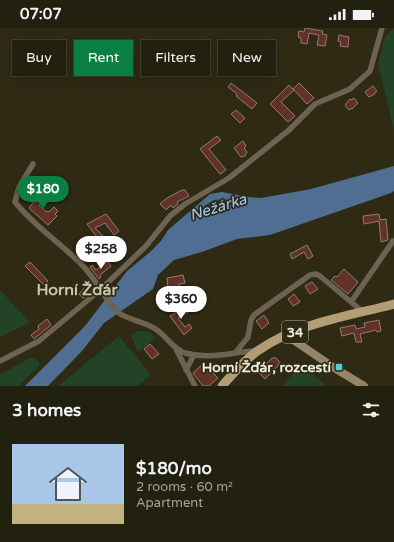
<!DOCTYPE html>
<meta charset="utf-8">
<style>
body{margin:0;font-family:"Varela Round",sans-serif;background:#2e2d1d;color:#f1f3f6;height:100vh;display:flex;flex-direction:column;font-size:15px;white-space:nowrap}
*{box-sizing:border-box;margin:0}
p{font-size:13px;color:#a2a39e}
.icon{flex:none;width:22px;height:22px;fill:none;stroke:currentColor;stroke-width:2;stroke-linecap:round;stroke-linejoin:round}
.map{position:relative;height:358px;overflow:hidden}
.drawer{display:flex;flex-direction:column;background:#22200f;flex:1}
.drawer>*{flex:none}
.guide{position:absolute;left:12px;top:12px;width:370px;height:36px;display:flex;gap:8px}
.price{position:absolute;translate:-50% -34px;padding:0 9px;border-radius:14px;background:#fff;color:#222;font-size:13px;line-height:26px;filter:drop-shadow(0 1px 2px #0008)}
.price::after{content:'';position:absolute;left:50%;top:24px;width:12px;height:9px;margin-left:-6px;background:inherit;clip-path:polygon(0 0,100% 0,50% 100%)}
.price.on{background:#0b8043;color:#fff}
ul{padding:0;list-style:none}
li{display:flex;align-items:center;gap:12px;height:100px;padding:0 12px}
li+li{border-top:1px solid #3f3e2f}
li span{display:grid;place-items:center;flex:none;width:112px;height:80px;border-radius:0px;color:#555}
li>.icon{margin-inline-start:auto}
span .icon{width:48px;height:48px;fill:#fffc;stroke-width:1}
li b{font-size:17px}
h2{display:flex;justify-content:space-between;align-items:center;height:48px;padding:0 12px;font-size:17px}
.chip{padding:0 14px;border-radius:0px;background:#22200f;box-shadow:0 4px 16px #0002,0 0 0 1px #3f3e2f;font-size:14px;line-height:36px}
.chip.on{background:#0b8043;color:#fff}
.status{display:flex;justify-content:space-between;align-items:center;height:28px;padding:0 20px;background:#22200f;direction:ltr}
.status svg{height:11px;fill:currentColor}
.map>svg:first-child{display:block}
.green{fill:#234327}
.water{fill:#506d92;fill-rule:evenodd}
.building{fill:#603228;stroke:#967a73}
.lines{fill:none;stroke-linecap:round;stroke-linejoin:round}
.street{stroke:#6e6351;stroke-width:5.5}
.secondary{stroke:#958466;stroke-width:8}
.primary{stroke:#b29d77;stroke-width:9}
.poi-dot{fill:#51ccd3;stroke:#2e2a14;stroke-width:1.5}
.labels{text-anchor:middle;stroke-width:3.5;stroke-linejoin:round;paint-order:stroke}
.shield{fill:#2e2a14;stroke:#b5b2a2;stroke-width:1}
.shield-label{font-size:13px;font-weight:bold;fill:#efeddf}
.poi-label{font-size:14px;font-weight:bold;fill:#efeddf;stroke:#2e2a14;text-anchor:end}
.water-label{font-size:15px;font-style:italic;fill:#a1c7f7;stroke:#2e2a14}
.quarter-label{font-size:16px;font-weight:bold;fill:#c9c4a9;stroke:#2e2a14}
</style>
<div class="status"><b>07:07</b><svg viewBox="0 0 49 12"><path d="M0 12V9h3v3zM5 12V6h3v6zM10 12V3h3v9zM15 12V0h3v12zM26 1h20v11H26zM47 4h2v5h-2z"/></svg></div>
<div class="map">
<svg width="394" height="358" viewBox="0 0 394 358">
<rect width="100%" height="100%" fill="#2e2a14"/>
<!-- green -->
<path class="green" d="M394,0V102L378,36L385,9Z
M225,171L231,176L228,183L206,188L203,184L204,178L214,172Z
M0,262L29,293L27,296L0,309Z
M138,303H148L156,310L138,324L131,307Z
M119,308L151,347L137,358H58Z
M29,330H33L39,334V338L18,358H0V347Z
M302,336L326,358H281Z"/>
<!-- water -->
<path class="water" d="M394,138V163L391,165L270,207L237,211L202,224L174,232L158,247L153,261L104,295L82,323L48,358H25L85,298L127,243L150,224L161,213L168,202L210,166L222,164L248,169L261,170L311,161ZM225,171L231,176L228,183L206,188L203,184L204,178L214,172Z
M54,158L66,163L61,172H57L51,162Z"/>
<!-- building -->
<path class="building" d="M305,0L323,3L322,6L327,7L325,18L317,17L319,7L309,5L307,16L301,15V10L298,9L299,3L304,4Z
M339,7L349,9L348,19L340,18L341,14L338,13Z
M231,55L257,75L252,81L236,68L237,66L228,59Z
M299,55L314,70L307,76L293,61Z
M289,57L294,62L281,74L295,88L288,94L270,76Z
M373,58L377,63L374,65L375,66L369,69L365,64Z
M354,70L358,75L352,81V80L349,82L345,77L350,71L351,72Z
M236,82L245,90L240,95L231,86Z
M217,108L221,112L209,121L226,142L220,146L200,121Z
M243,113L246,118L244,120L247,124L245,128L241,129L234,120Z
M182,162H185L189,168L177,174L178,176L173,180L171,177L166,182L160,176L167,170Z
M41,164L46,168L39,178L47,184L48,183L49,184L54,179L58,183L55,186L57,188L48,197L29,180Z
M106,186L119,203L114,207L105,195L95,200L114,219L113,220L116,223L109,229L98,216L100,213L87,196Z
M379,186L380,192L386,191L388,212L381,214L379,193L364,196L363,188Z
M307,217L313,228L308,231L304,224L292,231L290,226Z
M30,234L48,253L44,257L25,238Z
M108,234L111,238L100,247L101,249L99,251L90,239L92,237L96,242Z
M344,241L358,254L348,266L331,252L335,248L337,249Z
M183,247L185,255L179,256V259H168L167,250Z
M312,254L318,261L310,266L305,258Z
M88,256L94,262L83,270L79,266Z
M294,266L300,274L293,278L288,271Z
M187,278L190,283L178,290L185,299L189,296L192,300L184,307L170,288Z
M264,287L269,295L262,301L256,293Z
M47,291L51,297L34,311L31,307L39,301L38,298Z
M379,292L381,303L377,304L376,302L360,306L362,314H356L354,305L342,308L340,300L355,297L356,301L365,299L364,295Z
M150,316L159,326L152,331L144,321Z
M272,330H276L279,333V337L265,351L258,344Z
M204,335L208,339L212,335L217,339L212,344L218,350L209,358H203L193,345Z"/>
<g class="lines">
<!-- street -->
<path class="street" d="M33,136L19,159L15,174C35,199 62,216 84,239C97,253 105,272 119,285C126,291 147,294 157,302C167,309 173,321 185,325C212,332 230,324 256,323
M351,274L393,213
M176,321L195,358
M236,324L248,309L251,292L254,287L310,247L316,246L320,248L363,284
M0,333L39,313L100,262L146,218L170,188L185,176L229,150L289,102L315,76L350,61L370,43L382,0
M186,342L194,327"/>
<!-- secondary -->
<path class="secondary" d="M286,307L336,341L364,358"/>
<!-- primary -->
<path class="primary" d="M222,358C233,346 245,331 259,322C298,295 349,288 394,276"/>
</g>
<!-- markers -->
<rect class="poi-dot" x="335" y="335" width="8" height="8" rx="2"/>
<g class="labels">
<!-- shield labels -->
<rect class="shield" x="282" y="293" width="26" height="22" rx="3"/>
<g class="shield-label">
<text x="295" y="309">34</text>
</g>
<!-- poi labels -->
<g class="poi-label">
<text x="331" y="344">Horní Žďár, rozcestí</text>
</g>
<!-- water labels -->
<g class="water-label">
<text transform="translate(218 179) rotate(-17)" y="5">Nežárka</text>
</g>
<!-- quarter labels -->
<g class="quarter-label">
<text x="77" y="267">Horní Žďár</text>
</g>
</g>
</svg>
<b class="price on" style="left:43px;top:182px">$180</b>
<b class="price" style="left:101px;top:242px">$258</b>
<b class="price" style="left:181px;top:292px">$360</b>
<div class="guide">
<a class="chip">Buy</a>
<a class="chip on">Rent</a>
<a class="chip">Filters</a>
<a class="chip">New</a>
</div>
</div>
<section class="drawer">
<h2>3 homes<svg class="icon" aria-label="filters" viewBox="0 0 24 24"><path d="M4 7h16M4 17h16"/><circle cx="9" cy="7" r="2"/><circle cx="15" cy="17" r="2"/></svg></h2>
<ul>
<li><span style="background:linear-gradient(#a9c7e8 75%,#c2b280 0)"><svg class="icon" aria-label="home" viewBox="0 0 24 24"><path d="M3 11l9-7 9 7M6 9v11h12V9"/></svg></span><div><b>$180/mo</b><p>2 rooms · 60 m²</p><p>Apartment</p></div></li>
</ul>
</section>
